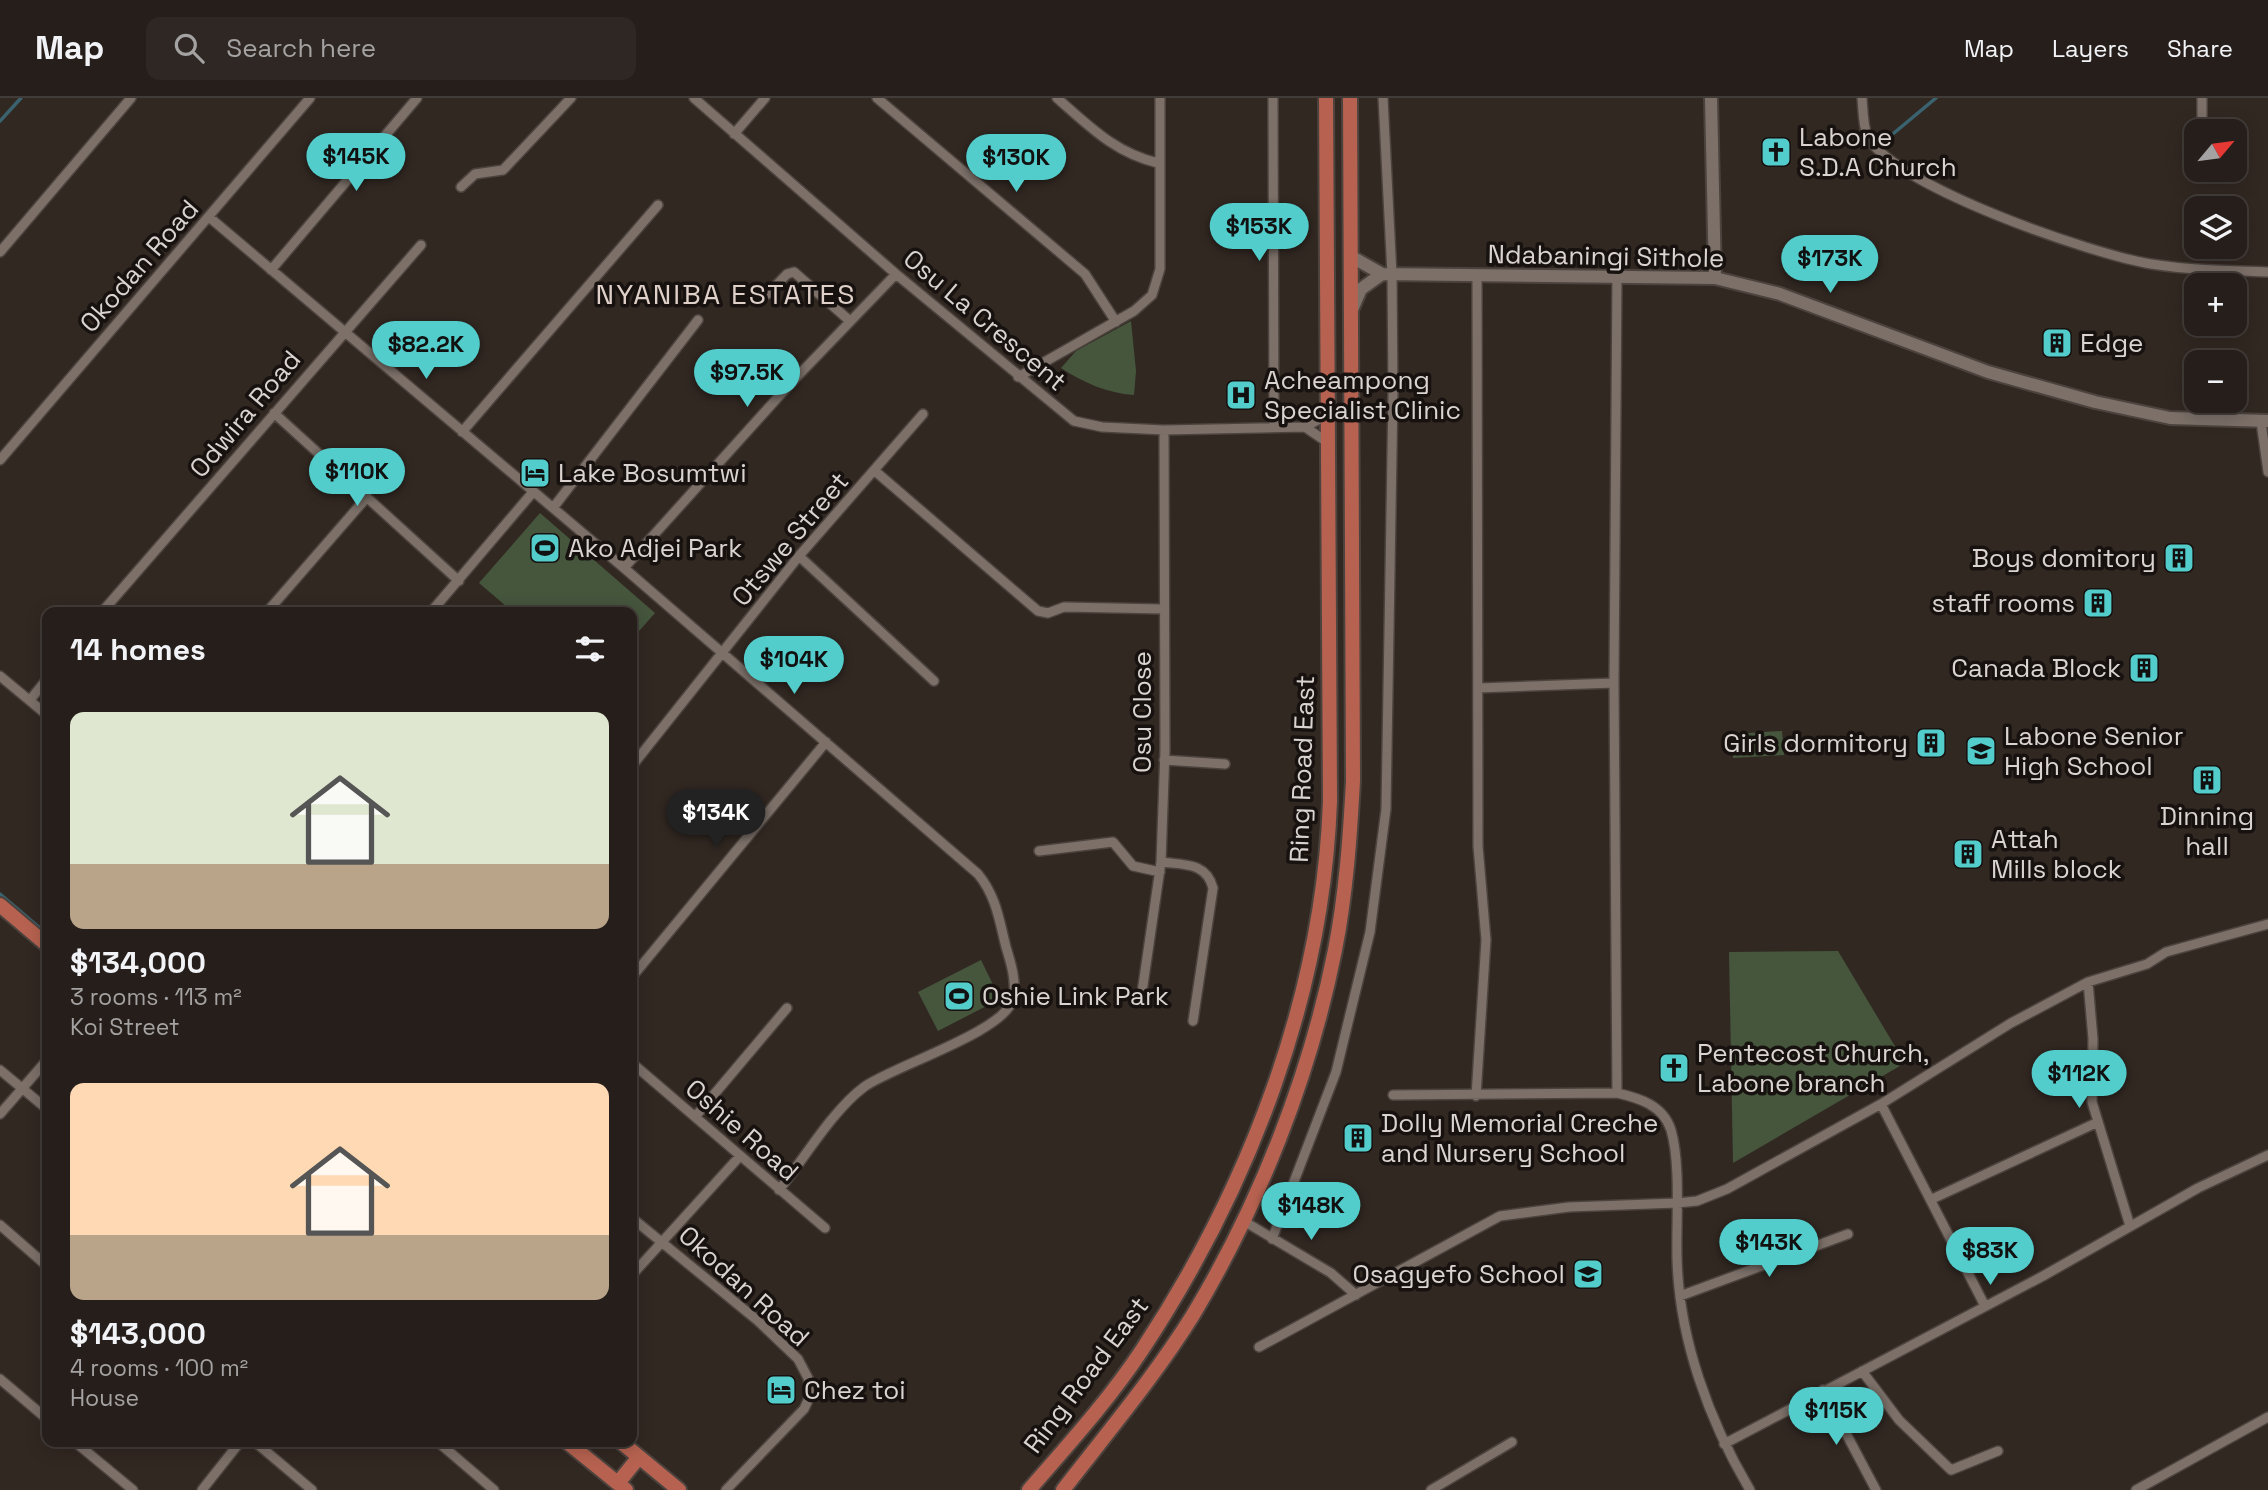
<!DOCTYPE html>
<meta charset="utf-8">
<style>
body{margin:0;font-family:"Space Grotesk",sans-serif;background:#2e2723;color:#f1f3f6;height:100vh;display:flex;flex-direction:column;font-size:26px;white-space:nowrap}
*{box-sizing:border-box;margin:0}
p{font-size:23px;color:#a4a2a2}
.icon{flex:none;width:38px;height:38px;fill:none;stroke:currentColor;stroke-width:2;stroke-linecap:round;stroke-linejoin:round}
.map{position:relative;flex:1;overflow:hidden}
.details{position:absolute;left:42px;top:509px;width:595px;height:840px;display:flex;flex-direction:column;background:#261e1a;border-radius:14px;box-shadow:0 4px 18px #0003,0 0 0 2px #423c39}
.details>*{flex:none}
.needle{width:46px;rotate:61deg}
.tools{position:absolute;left:2184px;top:21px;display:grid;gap:14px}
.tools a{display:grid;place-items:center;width:63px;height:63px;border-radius:14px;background:#261e1a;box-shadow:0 4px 18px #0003,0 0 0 2px #423c39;font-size:35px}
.price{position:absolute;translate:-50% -60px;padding:0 16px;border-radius:24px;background:#53cdcb;color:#111;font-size:23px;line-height:46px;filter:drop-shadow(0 2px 4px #0008)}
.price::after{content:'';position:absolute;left:50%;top:42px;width:21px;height:16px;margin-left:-10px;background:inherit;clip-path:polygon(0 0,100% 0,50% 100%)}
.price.active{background:#222;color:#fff}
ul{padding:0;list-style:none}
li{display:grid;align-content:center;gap:14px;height:371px;padding:0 28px}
li span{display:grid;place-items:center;height:217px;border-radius:14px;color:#555}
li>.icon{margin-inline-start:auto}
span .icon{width:126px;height:126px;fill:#fffc;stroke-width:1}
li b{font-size:30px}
h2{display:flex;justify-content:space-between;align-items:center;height:84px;padding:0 28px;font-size:30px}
header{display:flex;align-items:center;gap:42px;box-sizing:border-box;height:98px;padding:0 35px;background:#261e1a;border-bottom:2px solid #423c39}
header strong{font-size:33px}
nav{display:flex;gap:38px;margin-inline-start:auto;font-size:24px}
.search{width:490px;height:63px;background:#2e2723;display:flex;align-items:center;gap:18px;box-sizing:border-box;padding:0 24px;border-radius:14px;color:#a4a2a2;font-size:26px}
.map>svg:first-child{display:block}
.green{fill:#45563d}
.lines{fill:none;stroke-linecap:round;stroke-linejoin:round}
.stream{stroke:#3a636f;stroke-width:3.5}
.minor-casing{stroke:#4c433e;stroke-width:12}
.tertiary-casing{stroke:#4c433e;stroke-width:16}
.primary-casing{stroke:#4c433e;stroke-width:18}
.minor{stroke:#7c7069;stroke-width:9}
.tertiary{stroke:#7c7069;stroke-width:12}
.primary{stroke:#b76250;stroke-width:14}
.labels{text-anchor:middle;stroke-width:7;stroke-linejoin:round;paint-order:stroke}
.poi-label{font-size:26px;fill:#dad3cf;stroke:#17120f;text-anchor:start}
.street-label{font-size:26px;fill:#dad3cf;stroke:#17120f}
.neighbourhood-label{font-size:28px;letter-spacing:2px;fill:#dfd0c9;stroke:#17120f}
</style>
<header>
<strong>Map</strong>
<div class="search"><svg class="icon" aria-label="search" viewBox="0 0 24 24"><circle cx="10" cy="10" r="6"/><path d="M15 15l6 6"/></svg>Search here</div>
<nav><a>Map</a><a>Layers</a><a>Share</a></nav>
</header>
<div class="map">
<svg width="2268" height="1392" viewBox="0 0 2268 1392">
<rect width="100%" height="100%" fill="#322822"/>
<!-- green -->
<path class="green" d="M1131,223L1136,273L1134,297C1107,295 1084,285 1061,270L1076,253Z
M540,415L655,515L632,541V514H513L479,485Z
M1782,633L1784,657L1733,660L1732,636Z
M1838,853L1905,965L1733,1065L1729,854Z
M981,862L1000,901L938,933L918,894Z"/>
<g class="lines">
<!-- stream -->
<path class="stream" d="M0,23L21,0
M1882,45L1936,0
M0,796L47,836"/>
<!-- minor casing -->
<g class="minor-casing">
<path id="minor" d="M694,0L896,176L1074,323L1102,329L1164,332L1305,329L1327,317
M877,0L1085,176L1116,224
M1057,0C1089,28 1115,55 1158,65
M1273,0L1274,329
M1862,0C1863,11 1863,27 1867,37C1891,88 2095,157 2151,166C2189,172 2229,173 2268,174
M2202,33V0
M734,36L765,0
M461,89L475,76L503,72L571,0
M209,119L624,470L978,776C996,798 999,821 1006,849C1011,865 1017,885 1013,901C1005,934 893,968 864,989C832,1013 804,1061 779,1092
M0,154L131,0
M271,172L417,0
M1617,177L1614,585L1617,995C1639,1000 1663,1007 1671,1032C1681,1066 1676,1124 1677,1160C1679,1241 1709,1323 1750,1392
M768,196L787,176L794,174L850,223
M1018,279L1134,213L1152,197L1160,171V0
M274,315L459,483
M2261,324L2268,374
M1305,329L1327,344
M462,334L658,107
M0,362L310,0
M875,373L1038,513L1048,515L1064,509L1163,511
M553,410L698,222
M799,458L934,583
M624,470L789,287L896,176
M102,514L421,147
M267,514L367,399
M431,514L533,394
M0,578L47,617
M1478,590L1614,585
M30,602L47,581
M1164,662L1225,666
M632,668L799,458L923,316
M1039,753L1113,744L1133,768L1160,774
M1161,764C1184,767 1206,764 1213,790L1193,923
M632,879L826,644
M2088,884L2093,941L2092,1004L2130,1128
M1142,894L1161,764L1165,652L1164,332
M632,965L825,1130
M0,972L47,1011
M1393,997L1617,995
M1476,998L1486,842L1478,748L1477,178
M1881,1006L1985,1208
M0,1016L47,962
M695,1019L787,910
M1932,1101L2098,1024
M632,1120L757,1222L798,1261L808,1280L810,1298L804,1311L726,1392
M1242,1122L1331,1175L1356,1197
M0,1127L47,1168
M1272,1141L1336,974L1370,834L1386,711L1393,295L1392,177L1383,0
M632,1177L740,1058
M1680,1198L1848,1136
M1259,1249L1500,1118L1569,1109L1677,1105L1697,1103L1727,1091L1881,1006L2011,925L2088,884L2147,866L2166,854L2268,826
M1862,1273L1899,1322L1951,1372L1998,1353
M0,1281L47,1321
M1823,1292L1876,1392
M75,1344L133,1392
M255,1344L312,1392
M438,1344L494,1392
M1724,1346L2043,1178L2198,1090L2268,1057
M202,1392L240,1344
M1431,1392L1512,1344
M2136,1392L2268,1319"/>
</g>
<!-- tertiary casing -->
<g class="tertiary-casing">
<path id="tertiary" d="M1711,0L1715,180
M1352,159L1382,176L1715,180L1780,196L1988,274L2095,304L2170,320L2268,323
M1352,212L1361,191L1382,176"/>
</g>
<!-- primary casing -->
<g class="primary-casing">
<path id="primary" d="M0,807L47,847
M567,1344L626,1392
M621,1344L679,1392
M618,1385L639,1359
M1029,1392C1068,1347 1109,1302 1142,1252C1249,1090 1323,898 1330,703L1326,0
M1063,1392C1107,1335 1155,1278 1193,1217C1259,1107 1310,978 1335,852C1346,796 1350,739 1353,683L1350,0"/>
</g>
<!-- minor -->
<use href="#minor" class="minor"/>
<!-- tertiary -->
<use href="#tertiary" class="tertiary"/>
<!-- primary -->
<use href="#primary" class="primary"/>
</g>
<!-- icons -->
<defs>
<g id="church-square" transform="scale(1.575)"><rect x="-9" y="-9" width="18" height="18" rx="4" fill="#53cdcb" stroke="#17120f"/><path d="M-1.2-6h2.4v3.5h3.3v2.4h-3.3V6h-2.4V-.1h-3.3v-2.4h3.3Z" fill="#111"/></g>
<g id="building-square" transform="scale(1.575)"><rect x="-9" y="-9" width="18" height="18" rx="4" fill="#53cdcb" stroke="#17120f"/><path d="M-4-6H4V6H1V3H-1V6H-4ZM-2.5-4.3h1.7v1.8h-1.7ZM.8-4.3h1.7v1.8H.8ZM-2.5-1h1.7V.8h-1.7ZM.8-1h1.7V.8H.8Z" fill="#111"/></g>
<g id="hospital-square" transform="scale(1.575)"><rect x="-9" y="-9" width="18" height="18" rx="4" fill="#53cdcb" stroke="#17120f"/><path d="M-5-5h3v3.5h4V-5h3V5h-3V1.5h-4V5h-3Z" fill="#111"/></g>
<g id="hotel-square" transform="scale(1.575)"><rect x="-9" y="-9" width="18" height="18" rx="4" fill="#53cdcb" stroke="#17120f"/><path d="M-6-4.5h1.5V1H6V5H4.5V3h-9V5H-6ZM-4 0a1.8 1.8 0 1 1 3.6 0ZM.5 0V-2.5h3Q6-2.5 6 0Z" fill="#111"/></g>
<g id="stadium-square" transform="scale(1.575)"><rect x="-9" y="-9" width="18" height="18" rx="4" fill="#53cdcb" stroke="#17120f"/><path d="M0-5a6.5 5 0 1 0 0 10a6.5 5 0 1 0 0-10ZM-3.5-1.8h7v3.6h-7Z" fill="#111"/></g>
<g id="school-square" transform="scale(1.575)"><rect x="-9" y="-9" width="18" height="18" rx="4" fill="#53cdcb" stroke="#17120f"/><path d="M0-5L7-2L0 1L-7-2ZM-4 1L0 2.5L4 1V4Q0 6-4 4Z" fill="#111"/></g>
</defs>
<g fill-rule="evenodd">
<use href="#church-square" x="1776" y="54"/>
<use href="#building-square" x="2057" y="245"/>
<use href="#hospital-square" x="1241" y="297"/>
<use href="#hotel-square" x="535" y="375"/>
<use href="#stadium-square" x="545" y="450"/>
<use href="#building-square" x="2179" y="460"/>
<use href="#building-square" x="2098" y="505"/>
<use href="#building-square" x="2144" y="570"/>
<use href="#building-square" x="1931" y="645"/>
<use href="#school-square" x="1981" y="653"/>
<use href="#building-square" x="2207" y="682"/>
<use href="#building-square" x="1968" y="756"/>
<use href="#stadium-square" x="959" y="898"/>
<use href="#church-square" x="1674" y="970"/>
<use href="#building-square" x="1358" y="1040"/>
<use href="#school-square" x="1588" y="1176"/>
<use href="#hotel-square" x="781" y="1292"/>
</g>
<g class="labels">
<!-- poi labels -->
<g class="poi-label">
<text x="1799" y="48">Labone<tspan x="1799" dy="30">S.D.A Church</tspan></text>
<text x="2080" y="254">Edge</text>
<text x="1264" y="291">Acheampong<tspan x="1264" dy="30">Specialist Clinic</tspan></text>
<text x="558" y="384">Lake Bosumtwi</text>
<text x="568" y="459">Ako Adjei Park</text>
<text x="2156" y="469" text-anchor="end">Boys domitory</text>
<text x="2075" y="514" text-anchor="end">staff rooms</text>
<text x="2121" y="579" text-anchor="end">Canada Block</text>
<text x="2004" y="647">Labone Senior<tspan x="2004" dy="30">High School</tspan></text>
<text x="1908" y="654" text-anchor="end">Girls dormitory</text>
<text x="2207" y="727" text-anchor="middle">Dinning<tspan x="2207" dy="30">hall</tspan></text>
<text x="1991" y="750">Attah<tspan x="1991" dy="30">Mills block</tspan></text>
<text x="982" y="907">Oshie Link Park</text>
<text x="1697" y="964">Pentecost Church,<tspan x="1697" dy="30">Labone branch</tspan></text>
<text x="1381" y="1034">Dolly Memorial Creche<tspan x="1381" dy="30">and Nursery School</tspan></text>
<text x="1565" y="1185" text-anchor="end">Osagyefo School</text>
<text x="804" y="1301">Chez toi</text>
</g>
<!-- street labels -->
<g class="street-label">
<text transform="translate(1606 158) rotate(1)" y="9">Ndabaningi Sithole</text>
<text transform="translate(139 168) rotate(-49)" y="9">Okodan Road</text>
<text transform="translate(985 222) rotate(40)" y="9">Osu La Crescent</text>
<text transform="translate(245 316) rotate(-50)" y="9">Odwira Road</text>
<text transform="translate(790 441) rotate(-50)" y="9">Otswe Street</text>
<text transform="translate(1142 614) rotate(-90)" y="9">Osu Close</text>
<text transform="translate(1302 671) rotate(-88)" y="9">Ring Road East</text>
<text transform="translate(742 1032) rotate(41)" y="9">Oshie Road</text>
<text transform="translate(744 1188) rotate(42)" y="9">Okodan Road</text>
<text transform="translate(1086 1277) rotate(-53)" y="9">Ring Road East</text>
</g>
<!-- neighbourhood labels -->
<g class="neighbourhood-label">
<text x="726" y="206">NYANIBA ESTATES</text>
</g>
</g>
</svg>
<div class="tools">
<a><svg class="needle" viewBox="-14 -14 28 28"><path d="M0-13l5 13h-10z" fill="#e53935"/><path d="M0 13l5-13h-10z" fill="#a4a2a2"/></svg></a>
<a><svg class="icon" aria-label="layers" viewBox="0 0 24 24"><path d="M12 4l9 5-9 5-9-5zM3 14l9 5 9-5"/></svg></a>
<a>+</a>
<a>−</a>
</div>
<b class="price" style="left:356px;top:95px">$145K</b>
<b class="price" style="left:1016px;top:96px">$130K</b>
<b class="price" style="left:1259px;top:165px">$153K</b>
<b class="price" style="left:1830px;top:197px">$173K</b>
<b class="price" style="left:426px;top:283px">$82.2K</b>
<b class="price" style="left:747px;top:311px">$97.5K</b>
<b class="price" style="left:357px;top:410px">$110K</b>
<b class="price" style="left:794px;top:598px">$104K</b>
<b class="price active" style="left:716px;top:751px">$134K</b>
<b class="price" style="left:2079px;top:1012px">$112K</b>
<b class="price" style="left:1311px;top:1144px">$148K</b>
<b class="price" style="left:1769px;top:1181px">$143K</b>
<b class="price" style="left:1990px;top:1189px">$83K</b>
<b class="price" style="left:1836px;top:1349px">$115K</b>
<section class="details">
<h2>14 homes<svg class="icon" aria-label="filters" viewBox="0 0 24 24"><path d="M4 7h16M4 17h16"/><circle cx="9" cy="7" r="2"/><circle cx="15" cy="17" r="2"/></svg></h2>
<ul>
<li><span style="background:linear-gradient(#dfe7d0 70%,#b9a48a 0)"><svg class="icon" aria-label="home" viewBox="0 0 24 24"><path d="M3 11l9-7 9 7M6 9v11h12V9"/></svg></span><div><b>$134,000</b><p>3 rooms · 113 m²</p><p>Koi Street</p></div></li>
<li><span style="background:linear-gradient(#ffd9b3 70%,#b9a48a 0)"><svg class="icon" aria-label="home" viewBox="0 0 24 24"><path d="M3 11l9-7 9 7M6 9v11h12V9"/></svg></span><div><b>$143,000</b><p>4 rooms · 100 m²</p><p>House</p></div></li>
</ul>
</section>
</div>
